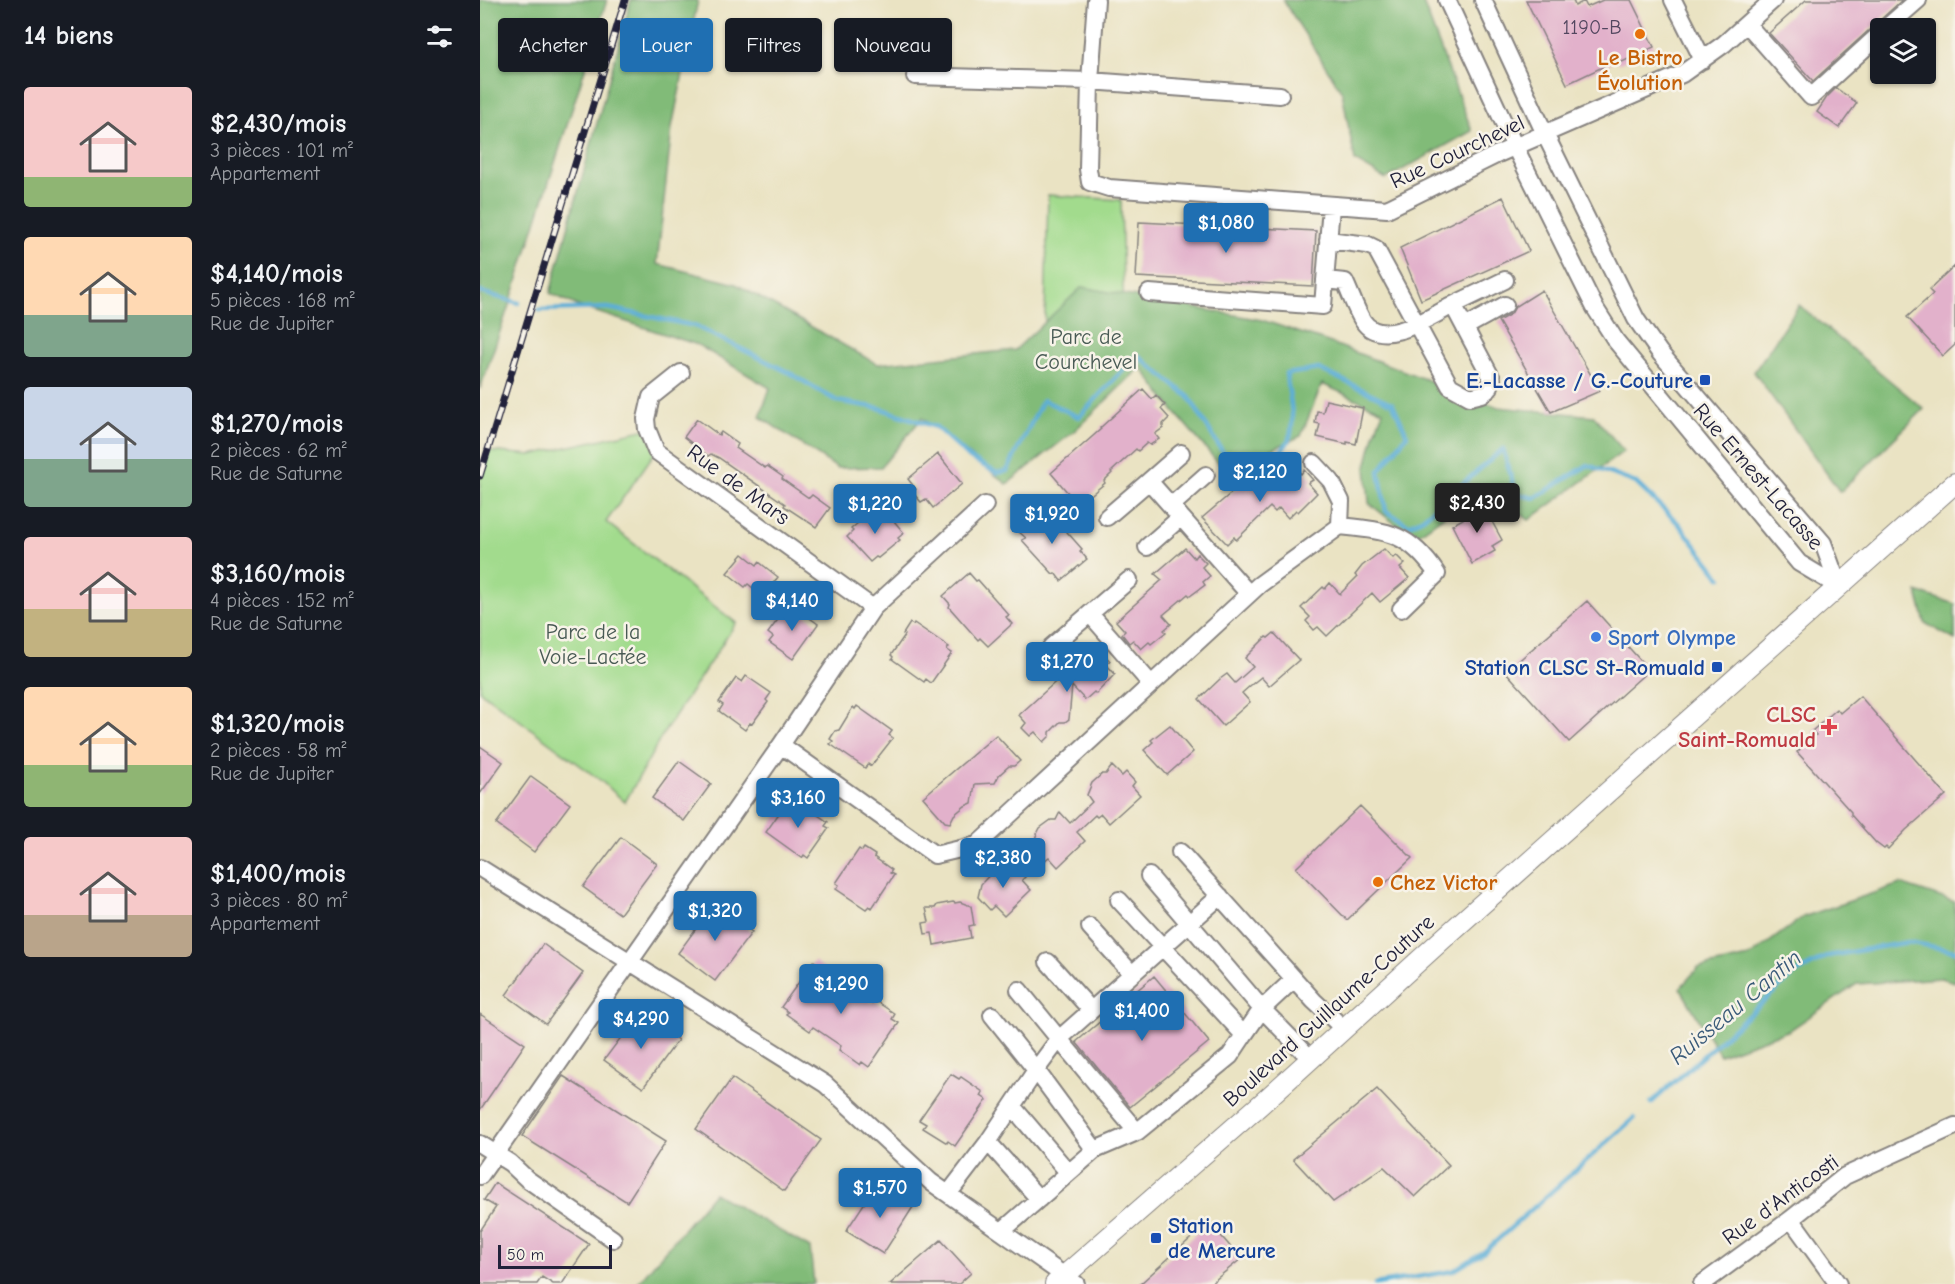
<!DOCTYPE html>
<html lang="fr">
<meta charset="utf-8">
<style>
body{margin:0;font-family:"Comic Neue",sans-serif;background:#242831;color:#f1f3f6;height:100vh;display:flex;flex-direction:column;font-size:22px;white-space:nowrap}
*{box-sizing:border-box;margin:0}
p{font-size:20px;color:#9ea1a6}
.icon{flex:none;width:33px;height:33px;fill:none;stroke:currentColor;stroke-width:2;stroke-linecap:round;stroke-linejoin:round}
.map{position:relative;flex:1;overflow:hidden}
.drawer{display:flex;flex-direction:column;background:#171b24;width:480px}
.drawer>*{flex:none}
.guide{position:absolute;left:18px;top:18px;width:570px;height:54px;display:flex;gap:12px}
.tools{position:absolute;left:1390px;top:18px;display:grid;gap:12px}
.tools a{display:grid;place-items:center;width:66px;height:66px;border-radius:6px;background:#171b24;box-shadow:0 2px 4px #0004;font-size:30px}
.scale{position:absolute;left:18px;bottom:15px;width:114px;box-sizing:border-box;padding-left:6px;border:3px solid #22223b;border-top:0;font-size:16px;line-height:21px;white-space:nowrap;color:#22223b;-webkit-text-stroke:4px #f7f3e8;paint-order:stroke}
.price{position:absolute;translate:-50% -51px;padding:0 14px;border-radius:6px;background:#1f6fb2;color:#fff;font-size:20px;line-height:39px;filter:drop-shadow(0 2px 3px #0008)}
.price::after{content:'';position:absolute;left:50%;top:36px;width:18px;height:14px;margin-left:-9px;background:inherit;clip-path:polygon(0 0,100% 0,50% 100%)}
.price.current{background:#222;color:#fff}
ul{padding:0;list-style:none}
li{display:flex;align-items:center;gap:18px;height:150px;padding:0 24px}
li span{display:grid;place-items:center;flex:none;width:168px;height:120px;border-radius:6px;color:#555}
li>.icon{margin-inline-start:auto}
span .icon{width:72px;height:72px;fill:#fffc;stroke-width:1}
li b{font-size:26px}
h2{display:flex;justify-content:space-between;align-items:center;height:72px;padding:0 24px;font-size:26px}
.chip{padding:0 21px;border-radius:6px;background:#171b24;box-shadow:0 2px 4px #0004;font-size:21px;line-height:54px}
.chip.current{background:#1f6fb2;color:#fff}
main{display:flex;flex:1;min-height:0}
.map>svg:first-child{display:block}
.green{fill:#a2db8d;stroke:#627e64;stroke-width:1.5}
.forest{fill:#81bb78;stroke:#526e5a;stroke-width:1.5}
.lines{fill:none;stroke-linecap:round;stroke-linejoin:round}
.stream{stroke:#5caed7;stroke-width:4.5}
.building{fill:#e2b1cb}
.minor-casing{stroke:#86827f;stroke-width:20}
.major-casing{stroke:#86827f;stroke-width:22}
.minor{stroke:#fff;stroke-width:16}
.major{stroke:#fff;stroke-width:20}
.rail-casing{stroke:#22223b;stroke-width:7}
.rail{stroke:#f7f3e8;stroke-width:4.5;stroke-dasharray:14;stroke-linecap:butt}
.food-dot{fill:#e8710a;stroke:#f7f3e8;stroke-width:2}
.transit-dot{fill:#1a4fb4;stroke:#f7f3e8;stroke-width:2}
.shop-dot{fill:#3f7fe0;stroke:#f7f3e8;stroke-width:2}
.health-dot{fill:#e0444e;stroke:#f7f3e8;stroke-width:2}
.labels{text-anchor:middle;stroke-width:5;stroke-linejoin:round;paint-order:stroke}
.number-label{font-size:20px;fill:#52465f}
.food-label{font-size:22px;font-weight:bold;fill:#c56008;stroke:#f7f3e8}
.street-label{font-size:22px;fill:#22223b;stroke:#f7f3e8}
.park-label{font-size:22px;fill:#485a54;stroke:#f7f3e8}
.transit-label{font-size:22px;font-weight:bold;fill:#164399;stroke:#f7f3e8;text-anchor:end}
.shop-label{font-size:22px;font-weight:bold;fill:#366cbe;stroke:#f7f3e8;text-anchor:start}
.health-label{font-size:22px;font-weight:bold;fill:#be3a42;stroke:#f7f3e8;text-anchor:end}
.water-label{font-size:24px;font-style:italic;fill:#395a79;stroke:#f7f3e8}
</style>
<main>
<section class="drawer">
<h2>14 biens<svg class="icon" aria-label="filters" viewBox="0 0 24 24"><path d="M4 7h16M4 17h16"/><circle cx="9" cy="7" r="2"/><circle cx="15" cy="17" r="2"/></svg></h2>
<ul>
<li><span style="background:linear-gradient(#f6c9c9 75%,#8fb573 0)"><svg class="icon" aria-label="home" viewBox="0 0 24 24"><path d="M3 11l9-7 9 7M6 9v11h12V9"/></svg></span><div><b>$2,430/mois</b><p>3 pièces · 101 m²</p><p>Appartement</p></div></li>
<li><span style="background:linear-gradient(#ffd9b3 65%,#7fa58c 0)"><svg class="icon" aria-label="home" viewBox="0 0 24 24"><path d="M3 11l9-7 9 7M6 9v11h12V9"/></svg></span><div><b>$4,140/mois</b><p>5 pièces · 168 m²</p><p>Rue de Jupiter</p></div></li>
<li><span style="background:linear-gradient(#c9d6e8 60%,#7fa58c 0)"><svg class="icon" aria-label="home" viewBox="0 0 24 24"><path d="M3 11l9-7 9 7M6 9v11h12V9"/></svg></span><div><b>$1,270/mois</b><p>2 pièces · 62 m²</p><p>Rue de Saturne</p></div></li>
<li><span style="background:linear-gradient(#f6c9c9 60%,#c2b280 0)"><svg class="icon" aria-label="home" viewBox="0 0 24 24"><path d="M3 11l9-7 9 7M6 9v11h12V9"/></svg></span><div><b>$3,160/mois</b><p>4 pièces · 152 m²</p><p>Rue de Saturne</p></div></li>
<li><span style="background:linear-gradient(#ffd9b3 65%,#8fb573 0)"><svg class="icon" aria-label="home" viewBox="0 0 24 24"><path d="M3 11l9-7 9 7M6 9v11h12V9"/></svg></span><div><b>$1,320/mois</b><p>2 pièces · 58 m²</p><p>Rue de Jupiter</p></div></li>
<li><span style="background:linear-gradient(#f6c9c9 65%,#b9a48a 0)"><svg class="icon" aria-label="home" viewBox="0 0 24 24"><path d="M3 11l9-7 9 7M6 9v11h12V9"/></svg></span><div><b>$1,400/mois</b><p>3 pièces · 80 m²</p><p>Appartement</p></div></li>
</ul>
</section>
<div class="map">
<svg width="1475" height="1284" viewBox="0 0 1475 1284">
<rect width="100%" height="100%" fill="#f7f3e8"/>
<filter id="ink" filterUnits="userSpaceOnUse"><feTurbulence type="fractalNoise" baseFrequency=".0167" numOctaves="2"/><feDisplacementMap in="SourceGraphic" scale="12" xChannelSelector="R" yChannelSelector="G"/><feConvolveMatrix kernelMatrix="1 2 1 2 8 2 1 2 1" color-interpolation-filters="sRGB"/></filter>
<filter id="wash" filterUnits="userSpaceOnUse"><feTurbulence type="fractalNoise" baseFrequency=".008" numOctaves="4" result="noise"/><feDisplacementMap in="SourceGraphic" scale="24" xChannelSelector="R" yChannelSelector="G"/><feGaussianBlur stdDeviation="1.35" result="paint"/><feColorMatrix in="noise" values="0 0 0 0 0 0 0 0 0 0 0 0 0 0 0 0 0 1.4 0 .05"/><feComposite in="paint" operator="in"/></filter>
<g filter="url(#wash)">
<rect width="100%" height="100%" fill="#eae3c3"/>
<!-- green -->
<path class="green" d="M568,195L641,200L644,327L563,400Z
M167,429L176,451L126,522L256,623L183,734L145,802L120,780L0,691V476L8,451L51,455Z"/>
<!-- forest -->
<path class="forest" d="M0,0H127L34,291L0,389Z
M151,0H218L192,127L177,264L256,284L397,364L535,350L602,287L782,320L851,343L1018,407L1114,416L1144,451L1049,520L1005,486L933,538L889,503L886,467L894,435L903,411L842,384L821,436L745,471L693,410L661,367L592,433L527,484L442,418L401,467L357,468L280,417L290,388L218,345L98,306L70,293Z
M803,0H942L992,131L906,179L875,161L862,92Z
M1319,305L1444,409L1360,492L1274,372Z
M1437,592L1475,604V640L1445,623Z
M1420,884L1475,902V982L1461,978L1377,984L1310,1030L1240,1055L1200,988L1218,968L1269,957L1323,917Z
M234,1193L330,1248L334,1284H157Z"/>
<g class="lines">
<!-- stream -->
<path class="stream" d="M0,292L39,303
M59,310L128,308L215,326L308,372L357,401L399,408L456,427L490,458L517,473L527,471L563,400L599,417L657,355L709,397L742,451L752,462L772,469C781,464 793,459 800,452C821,434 809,396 806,374L839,369L913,404L927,435L899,471L906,511L929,525L943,518L1023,449L1036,494L1055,498L1108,465L1156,483L1198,523L1241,578
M1171,1103L1314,974L1348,956L1429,942L1475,951
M895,1284L973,1271L1004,1252L1154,1118"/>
</g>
<g id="blocks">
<!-- building -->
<path class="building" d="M1046,0H1093L1095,6L1104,1L1107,7L1123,0H1151L1174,47L1138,64L1137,60L1087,84Z
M1326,0H1422L1333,81L1289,33Z
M1356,88L1377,103L1359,128L1337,112L1347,97Z
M1023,197L1049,251L941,300L920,248Z
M659,222L836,231L833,286L656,277Z
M1475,266V345L1463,356L1427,317L1453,294L1449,290Z
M1062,290L1120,391L1071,412L1018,321L1031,314L1035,307Z
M663,389L672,399L676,395L685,405L681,409L689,418L683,424V428L675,434L679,439L670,445L667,443L658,451L656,449L631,472L632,473L624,481L625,483L607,498L603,494L595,501L571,473L621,429L620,428Z
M846,400L883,408L876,444L867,442V444L837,437L840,424L835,423L837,411L843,412Z
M217,419L239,435L241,432L258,444L256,448L285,468L287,466L303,477L302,479L329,498L332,495L350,508L336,527L304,506L305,504L239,458L231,454L228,456L204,437Z
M458,454L482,484L453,508L446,499L441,502L432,492L436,489L428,479Z
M812,464L821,474L824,470L833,480L828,483L837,493L818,512L816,510L808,518L799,508L795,512L790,507L756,540L754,537L747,544L722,518L770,477L780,491Z
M1004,507L1022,540L1012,546L1015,551L992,564L972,525L983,519L981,513L991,508L994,512Z
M403,508L424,533L418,538L420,540L398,558L396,557L390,562L367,537L373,531L371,529L393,510L396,514Z
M562,509L569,517L572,515L602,549L600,551L607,559L581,581L575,573L573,574L542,540L546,538L538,531Z
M705,548L714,558L717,554L726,563L722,567L730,576L723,582L725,585L710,596L708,594L683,615L691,624L684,630L686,632L671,644L669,642L661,649L653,640L649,643L642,634L645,631L636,621L682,580L675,574Z
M904,549L913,558L916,555L925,564L920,568L929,578L900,602L892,593L847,636L838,627L834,630L826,621L830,617L821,608L843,587L845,589L850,583L860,594L877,577L875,575L882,566Z
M263,554L277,565L279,562L298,577L283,596L268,584L265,587L247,573Z
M489,573L496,581L498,580L529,615L526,617L532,624L508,646L500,638L498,640L469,607L470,604L463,596Z
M1107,601L1169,670L1089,742L1026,672Z
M313,606L338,624L313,659L289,642L293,637L288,633L305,610L309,612Z
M430,623L433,625L434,623L469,647L467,650L472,653L451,683L446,679L444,682L412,659L413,657L411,655L425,635L423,634Z
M794,633L819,660L789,686L781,677L771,685L762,693L770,702L743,726L719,699L740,679L747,674L755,683L773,667L765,658L786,637L788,638Z
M609,645L618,655L622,652L630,661L626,664L635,674L616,694L614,692L605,700L592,686L589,719L585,722H580L570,732V736L564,742L555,732L550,736L542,728L546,723L539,715L583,675L580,672Z
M266,676L291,693L286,700L288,702L272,724L270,723L265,730L239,711L243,705L239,702L256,678L262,682Z
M1380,696L1466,795L1426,830L1408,849L1406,847L1404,849L1396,843L1371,815V812L1317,752L1336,735L1332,731L1357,709L1360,713Z
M377,706L412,731L409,735L413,738L391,766L388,764L385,768L350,744L353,741L350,739L355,731L359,730L373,707L375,709Z
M690,725L713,752L687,775L664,750L673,742L671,740Z
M516,735L540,761L534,766H529L519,775L515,783L495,784L492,803L485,806L474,815L470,823L465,822L443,797Z
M0,746L23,762L0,794Z
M199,761L231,784L204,821L172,798Z
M632,766L642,776L646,772L655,782L652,786L660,795L629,823L621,814L617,817L615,815L597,832L605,841L578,867L569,857L564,861L556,853L562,848L555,841L556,836L560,828L571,820H576L580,812L590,823L612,802L607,795L612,783L622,774H626Z
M51,776L90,804L54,852L16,824Z
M309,799L312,802L314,799L348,822L345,826L349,828L328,858L324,855L322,858L286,832Z
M880,806L932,858L867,920L816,868Z
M141,837L177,864L140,914L103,887Z
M384,848L395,855L394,857L412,870L410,873L414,875L392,908L389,906L386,909L356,889L359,885L356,883L379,849L382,851Z
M525,861L545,877L542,880L551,890L524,916L514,906L510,910L498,897L501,884L516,868L521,869Z
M473,902L475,903L480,902L491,906L494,925L489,926L491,938L454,945L452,933L445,934L443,923L449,922L446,908H455L457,905Z
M234,904L272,932L235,981L198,953Z
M63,944L103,973L66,1024L26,995Z
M334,961L392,1003L394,1000L415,1014L412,1019L419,1023L389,1067L382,1062L380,1065L359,1050L361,1046L333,1027L330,1031L306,1014L308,1012L301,1007Z
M674,976L729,1042L650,1107L596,1042Z
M160,1012L198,1040L163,1088L124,1060Z
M0,1014L45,1044L0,1110Z
M471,1074L479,1079L481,1077L503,1092L501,1096L507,1100L475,1146L468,1141L467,1143L443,1128L446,1124L439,1120Z
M83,1076L186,1141L147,1202L42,1136Z
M252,1078L341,1140L304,1191L216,1129Z
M897,1089L969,1165L935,1197L904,1167L853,1202L813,1159Z
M15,1183L109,1244L82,1284H73L62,1277L57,1284H0V1231L16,1207L4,1200Z
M397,1184L433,1207L403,1254L366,1231Z
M729,1222L761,1259L730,1284H660Z
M461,1240L491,1273L479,1284H410Z"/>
</g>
</g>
<g filter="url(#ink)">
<use href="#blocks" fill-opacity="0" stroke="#86827f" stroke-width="1.5"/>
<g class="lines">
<!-- minor casing -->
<g class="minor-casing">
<path id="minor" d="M616,0L610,81L608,169L610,182L629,188L907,209L1018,154L1202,74L1244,44L1293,0
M967,0L1035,147L1115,308L1136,341L1319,563L1359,587
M1003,0L1065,134L1156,319L1180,353L1343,543L1359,587
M1193,0L1223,60
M1267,24L1331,97L1401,33
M1406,28L1438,0
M435,76L610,81L800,95
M845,280L865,282C871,295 876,310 883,321C902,350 952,316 973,305L1012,379L1009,389L1002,394L990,397L970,386L896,249L888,245L848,240
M669,293L843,306L851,206
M973,305L1025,280
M985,327L1025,305
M201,373L171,397L166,419L167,429L176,451L393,608
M669,481L701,453
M691,506L726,475
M627,517L669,481L769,594
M860,526C907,531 929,532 957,574L921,609
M667,547L701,517
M610,614L671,684
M571,647L649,580
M301,745L455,855L497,845L779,585L860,526L861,501L851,481L834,463
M700,852L834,1001L864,1029
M0,868L345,1084L451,1182L596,1284
M669,876L782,1009L831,1059
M639,900L764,1035L782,1009L814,979
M610,927L652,974
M568,962L611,1010
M539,990L579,1039L740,896
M532,1106L588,1172
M508,1142L559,1199
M0,1144L30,1163L47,1179L133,1239
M615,1150L657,1132
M0,1176L301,745L393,608L505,505
M469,1193L508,1142L556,1070L512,1015
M1311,1219L1358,1284
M522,1231L615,1150L556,1070L579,1039L657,1132L750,1056L764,1035
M1222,1284L1311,1219L1365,1176L1475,1126"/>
</g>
<!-- major casing -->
<g class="major-casing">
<path id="major" d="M575,1284L780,1105L965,937L1475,483"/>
</g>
<!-- minor -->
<use href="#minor" class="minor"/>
<!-- major -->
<use href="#major" class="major"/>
<!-- rail casing -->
<g class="rail-casing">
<path id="rail" d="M0,476L145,0"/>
</g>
<!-- rail -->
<use href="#rail" class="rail"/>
</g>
</g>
<!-- markers -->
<g class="food-dot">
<circle cx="1160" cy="34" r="6"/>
<circle cx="898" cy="882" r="6"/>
</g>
<g class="transit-dot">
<rect x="1219" y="374" width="12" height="12" rx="3"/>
<rect x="1231" y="661" width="12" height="12" rx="3"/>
<rect x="670" y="1232" width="12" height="12" rx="3"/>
</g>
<circle class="shop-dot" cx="1116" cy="637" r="6"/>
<path class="health-dot" d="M1346 718h6v6h6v6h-6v6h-6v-6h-6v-6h6z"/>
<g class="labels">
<!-- number labels -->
<g class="number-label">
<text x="1112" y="34">1190-B</text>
</g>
<!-- food labels -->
<g class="food-label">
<text x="1160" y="65">Le Bistro<tspan x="1160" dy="25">Évolution</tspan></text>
<text x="910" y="890" text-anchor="start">Chez Victor</text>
</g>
<!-- street labels -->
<g class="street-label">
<text transform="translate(977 151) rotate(-25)" y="8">Rue Courchevel</text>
<text transform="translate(1279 476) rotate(49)" y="8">Rue Ernest-Lacasse</text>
<text transform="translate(259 484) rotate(36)" y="8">Rue de Mars</text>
<text transform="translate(848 1010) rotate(-42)" y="8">Boulevard Guillaume-Couture</text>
<text transform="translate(1300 1199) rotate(-36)" y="8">Rue d'Anticosti</text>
</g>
<!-- park labels -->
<g class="park-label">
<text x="606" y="344">Parc de<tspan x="606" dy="25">Courchevel</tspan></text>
<text x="113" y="639">Parc de la<tspan x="113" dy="25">Voie-Lactée</tspan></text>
</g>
<!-- transit labels -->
<g class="transit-label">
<text x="1213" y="388">E.-Lacasse / G.-Couture</text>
<text x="1225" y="675">Station CLSC St-Romuald</text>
<text x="688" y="1233" text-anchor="start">Station<tspan x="688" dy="25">de Mercure</tspan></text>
</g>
<!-- shop labels -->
<g class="shop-label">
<text x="1128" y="645">Sport Olympe</text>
</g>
<!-- health labels -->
<g class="health-label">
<text x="1336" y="722">CLSC<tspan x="1336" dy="25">Saint-Romuald</tspan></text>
</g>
<!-- water labels -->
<g class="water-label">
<text transform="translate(1255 1007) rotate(-40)" y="8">Ruisseau Cantin</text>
</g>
</g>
</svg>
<div class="tools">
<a><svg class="icon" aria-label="layers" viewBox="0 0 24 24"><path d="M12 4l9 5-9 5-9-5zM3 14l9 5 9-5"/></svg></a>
</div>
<div class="scale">50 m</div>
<b class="price" style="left:746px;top:254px">$1,080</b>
<b class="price" style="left:780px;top:503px">$2,120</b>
<b class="price current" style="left:997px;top:534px">$2,430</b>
<b class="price" style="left:395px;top:535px">$1,220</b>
<b class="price" style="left:572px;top:545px">$1,920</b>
<b class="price" style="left:312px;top:632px">$4,140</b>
<b class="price" style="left:587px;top:693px">$1,270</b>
<b class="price" style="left:318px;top:829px">$3,160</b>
<b class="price" style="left:523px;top:889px">$2,380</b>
<b class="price" style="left:235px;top:942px">$1,320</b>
<b class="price" style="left:361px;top:1015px">$1,290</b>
<b class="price" style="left:662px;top:1042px">$1,400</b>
<b class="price" style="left:161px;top:1050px">$4,290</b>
<b class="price" style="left:400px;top:1219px">$1,570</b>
<div class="guide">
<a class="chip">Acheter</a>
<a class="chip current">Louer</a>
<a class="chip">Filtres</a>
<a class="chip">Nouveau</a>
</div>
</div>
</main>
